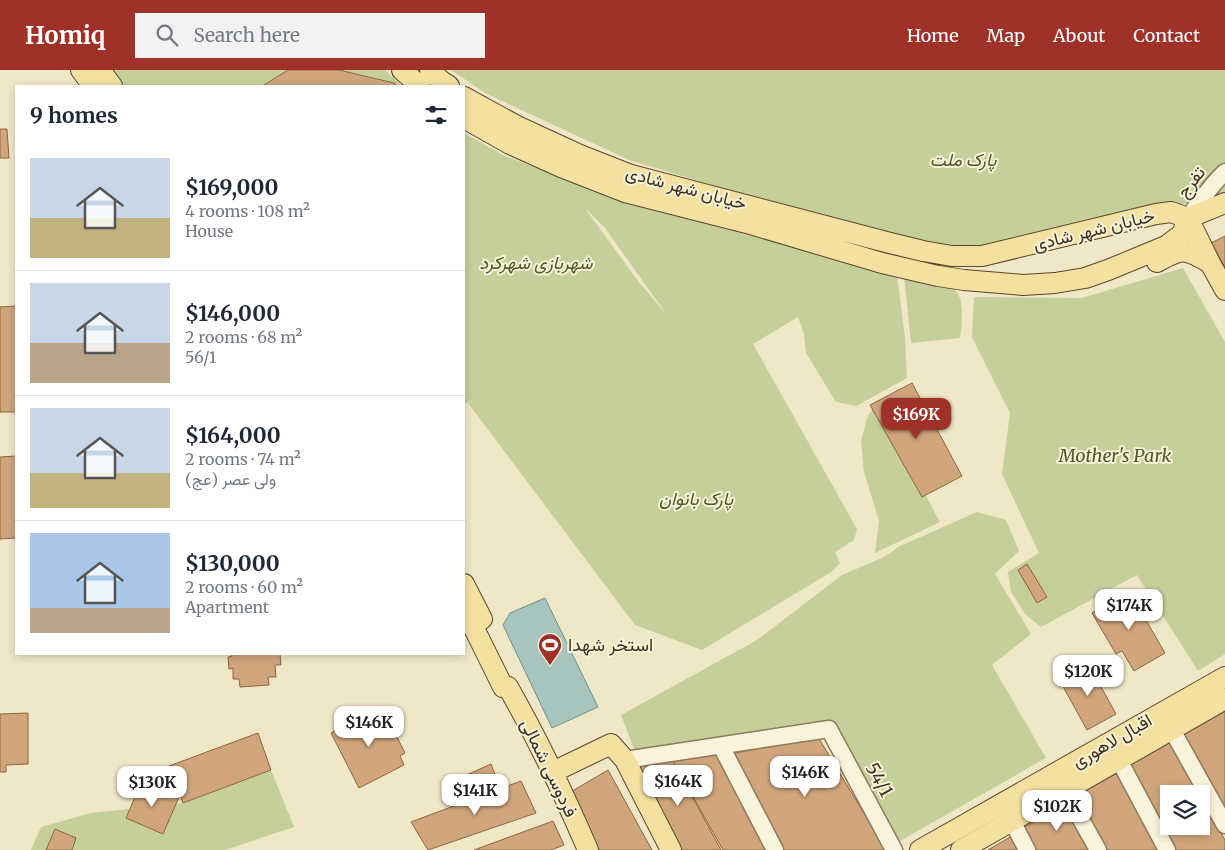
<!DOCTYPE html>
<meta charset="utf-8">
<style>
body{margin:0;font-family:Merriweather,Vazirmatn,serif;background:#f2f2f3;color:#1f2937;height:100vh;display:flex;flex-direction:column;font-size:19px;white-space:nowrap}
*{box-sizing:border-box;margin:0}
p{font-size:16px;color:#747a83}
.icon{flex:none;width:28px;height:28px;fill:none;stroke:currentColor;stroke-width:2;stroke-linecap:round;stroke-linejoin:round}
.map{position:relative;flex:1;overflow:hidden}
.drawer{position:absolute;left:15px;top:15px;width:450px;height:570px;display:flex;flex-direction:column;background:#fff;border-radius:0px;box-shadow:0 2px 8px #0003}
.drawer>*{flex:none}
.controls{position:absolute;left:1160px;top:715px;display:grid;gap:10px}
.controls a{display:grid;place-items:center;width:50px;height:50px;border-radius:0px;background:#fff;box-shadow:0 2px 8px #0003;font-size:25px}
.price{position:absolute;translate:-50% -42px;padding:0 11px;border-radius:10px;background:#fff;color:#222;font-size:16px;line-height:32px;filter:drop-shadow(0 1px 2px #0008)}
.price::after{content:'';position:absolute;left:50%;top:30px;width:15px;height:11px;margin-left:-8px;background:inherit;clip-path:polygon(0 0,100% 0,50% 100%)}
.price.current{background:#9f3129;color:#fff}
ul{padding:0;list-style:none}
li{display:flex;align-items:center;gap:15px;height:125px;padding:0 15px}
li+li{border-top:1px solid #e0e1e3}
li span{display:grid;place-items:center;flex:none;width:140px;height:100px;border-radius:0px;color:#555}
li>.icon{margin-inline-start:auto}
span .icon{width:60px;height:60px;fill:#fffc;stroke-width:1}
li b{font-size:21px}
h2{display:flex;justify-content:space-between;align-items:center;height:60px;padding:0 15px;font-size:21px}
header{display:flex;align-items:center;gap:30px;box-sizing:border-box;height:70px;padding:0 25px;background:#9f3129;color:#fff}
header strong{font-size:24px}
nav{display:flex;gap:28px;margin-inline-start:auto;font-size:18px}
.search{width:350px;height:45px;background:#f2f2f3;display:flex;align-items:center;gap:12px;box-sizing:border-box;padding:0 18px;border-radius:0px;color:#747a83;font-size:19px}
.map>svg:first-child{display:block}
.green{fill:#c5cf9a;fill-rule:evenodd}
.water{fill:#a8c4be;stroke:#6e938d}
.building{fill:#d0a57c;stroke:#8e6540}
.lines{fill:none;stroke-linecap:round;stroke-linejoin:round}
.minor-casing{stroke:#8d7a5b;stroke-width:19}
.major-casing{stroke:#5b472f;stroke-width:22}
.minor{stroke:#faf3db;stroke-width:16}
.major{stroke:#f4e09f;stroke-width:20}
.labels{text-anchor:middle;stroke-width:4;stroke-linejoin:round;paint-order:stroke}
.park-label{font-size:18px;font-style:italic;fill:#495a25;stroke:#f7f1d7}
.street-label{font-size:18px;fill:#3d3020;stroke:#f7f1d7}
.poi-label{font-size:18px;fill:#3d3020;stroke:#f7f1d7;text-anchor:start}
</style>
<header>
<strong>Homiq</strong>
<div class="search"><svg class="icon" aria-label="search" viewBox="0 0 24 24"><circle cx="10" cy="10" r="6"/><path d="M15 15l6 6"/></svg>Search here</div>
<nav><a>Home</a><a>Map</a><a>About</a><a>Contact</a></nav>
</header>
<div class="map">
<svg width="1225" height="780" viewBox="0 0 1225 780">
<rect width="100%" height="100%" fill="#f0e7c7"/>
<!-- green -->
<path class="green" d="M110,0H385L402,16H122Z
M451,0H1225V124L1155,141L964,181L897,171L629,90L485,23Z
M464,63L505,86L550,103L555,106L896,196L905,268L907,308L856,336L836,332L806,283L804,264L798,247L753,274L857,459L854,470L835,482L840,493L831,502L702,580L635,555L468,333L477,326L464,335ZM586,139L605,158L667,245L638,211L587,141Z
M1183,198L1225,272V584L1198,601L1137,505L1041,557L1025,544L1011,522L1008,502L1039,483L1002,404L1010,343L972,267L974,227L1082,228Z
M904,206L953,218C955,220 957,222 958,224C964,235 962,256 960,268L911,273Z
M875,333L940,452L875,483L879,451L864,402L861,371L867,348Z
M977,442L1006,450L1019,481L995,504L1031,564L992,595L1046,688L900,771L832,656L636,684L621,645L757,570L842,505L884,487L900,476Z
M271,700L294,757L225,780H31L41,757L91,743L183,733Z"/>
<!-- water -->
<path class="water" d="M545,528L598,637L552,658L503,555L510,543Z"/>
<!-- building -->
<path class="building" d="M288,0H339L394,13L397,16H265L264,15Z
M0,59H7L9,88H0Z
M1225,166V197L1211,173Z
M16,236V342H0V237Z
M912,313L962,406L922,427L870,335Z
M16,386V468L0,469V387Z
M1027,494L1047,527L1037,533L1018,500Z
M1129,521L1165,583L1134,601L1122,581L1116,584L1092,543Z
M232,584H280L281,595H275L276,607H268L269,615L240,617L239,609H233V598L229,599L228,587L232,586Z
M1089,595L1116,644L1087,660L1060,611Z
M376,639L383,652L388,649L405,683L400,686L404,695L359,718L331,663Z
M1225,640V741L1183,664Z
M28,643V694L6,695V702H0V644Z
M258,663L271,700L183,733L169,696Z
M818,667L886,780H781L730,684Z
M1171,671L1199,724H1169V756H1201V727L1225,770V780H1175L1128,695Z
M715,683L767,780H723L673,691Z
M673,691L721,780H681L636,696Z
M491,694L500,718L472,729L462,707Z
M608,700L652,780H592L569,723Z
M1117,703L1159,780H1103L1074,727Z
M142,711L179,727L163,764L126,748Z
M521,711L536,743L428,780L411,752Z
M1066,734L1091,780H1035L1023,758Z
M553,751L564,775L551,780H474Z
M55,759L76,768L72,780H46Z
M1012,766L1020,780H988Z"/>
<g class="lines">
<!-- minor casing -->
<g class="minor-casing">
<path id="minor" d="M1188,148C1200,131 1211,115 1225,102
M1172,660L1225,755
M721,676L775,780
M625,690L829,659L894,780
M1119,690L1167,780
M1065,721L1098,780
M1012,751L1027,780"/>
</g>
<!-- major casing -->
<g class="major-casing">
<path id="major" d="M81,0L93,16
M100,0L112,16
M402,0L420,16
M430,0L440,10L449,16
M464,27L517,56L580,85L631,105L890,173L923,181L952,186H982L1156,144L1171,142L1188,148
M464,48L510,74L561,97L625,122L747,153L882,193L938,206L964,210L1023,215L1055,213L1085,208L1108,200L1166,176L1182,164L1188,148
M1188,148L1210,193L1225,220
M1188,148L1225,133
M1157,192C1183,178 1184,178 1210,193
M464,514L482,549
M464,538L502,615L503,617H508C538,670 564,724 588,780
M553,702L611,674L625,690L671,780
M920,780L1225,607
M961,780L1225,629"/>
</g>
<!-- minor -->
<use href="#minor" class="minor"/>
<!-- major -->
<use href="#major" class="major"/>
</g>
<!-- icons -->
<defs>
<g id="stadium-pin" transform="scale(1.25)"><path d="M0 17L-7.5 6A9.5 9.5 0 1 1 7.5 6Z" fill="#9f3129" stroke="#f7f1d7"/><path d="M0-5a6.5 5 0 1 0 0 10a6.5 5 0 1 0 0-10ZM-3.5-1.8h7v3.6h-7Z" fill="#fff"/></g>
</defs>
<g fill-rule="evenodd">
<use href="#stadium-pin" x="550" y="575"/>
</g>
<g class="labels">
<!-- park labels -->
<g class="park-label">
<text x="963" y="96">پارک ملت</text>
<text x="536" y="199">شهربازی شهرکرد</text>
<text x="1115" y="392">Mother's Park</text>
<text x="696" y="435">پارک بانوان</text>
</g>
<!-- street labels -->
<g class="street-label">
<text transform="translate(1191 112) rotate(-52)" y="6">تفرج</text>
<text transform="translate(686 118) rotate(15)" y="6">خیابان شهر شادی</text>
<text transform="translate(1094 160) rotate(-14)" y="6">خیابان شهر شادی</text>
<text transform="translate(1112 671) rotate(-30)" y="6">اقبال لاهوری</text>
<text transform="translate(549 698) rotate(64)" y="6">فردوسی شمالی</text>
<text transform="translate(879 710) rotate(61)" y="6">54/1</text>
</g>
<!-- poi labels -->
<g class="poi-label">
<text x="568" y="581">استخر شهدا</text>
</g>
</g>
</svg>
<div class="controls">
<a><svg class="icon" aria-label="layers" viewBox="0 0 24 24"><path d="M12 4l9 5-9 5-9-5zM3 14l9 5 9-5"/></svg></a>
</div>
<b class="price current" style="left:916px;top:370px">$169K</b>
<b class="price" style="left:1129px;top:561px">$174K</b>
<b class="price" style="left:1088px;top:627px">$120K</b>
<b class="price" style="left:369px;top:678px">$146K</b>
<b class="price" style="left:805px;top:728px">$146K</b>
<b class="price" style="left:678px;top:737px">$164K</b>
<b class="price" style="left:152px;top:738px">$130K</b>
<b class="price" style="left:475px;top:746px">$141K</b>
<b class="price" style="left:1057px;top:762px">$102K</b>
<section class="drawer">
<h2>9 homes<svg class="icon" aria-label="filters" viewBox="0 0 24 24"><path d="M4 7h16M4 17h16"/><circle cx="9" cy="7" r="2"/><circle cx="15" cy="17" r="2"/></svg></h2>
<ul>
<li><span style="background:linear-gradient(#c9d6e8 60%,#c2b280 0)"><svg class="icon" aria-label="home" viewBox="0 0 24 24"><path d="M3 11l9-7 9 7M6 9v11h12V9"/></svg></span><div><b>$169,000</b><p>4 rooms · 108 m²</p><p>House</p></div></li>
<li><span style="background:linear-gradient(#c9d6e8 60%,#b9a48a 0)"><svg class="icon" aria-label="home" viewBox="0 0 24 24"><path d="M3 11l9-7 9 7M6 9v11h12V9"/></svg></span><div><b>$146,000</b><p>2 rooms · 68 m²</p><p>56/1</p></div></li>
<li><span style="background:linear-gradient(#c9d6e8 65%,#c2b280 0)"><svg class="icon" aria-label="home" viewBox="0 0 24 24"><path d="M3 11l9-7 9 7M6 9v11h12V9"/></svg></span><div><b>$164,000</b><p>2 rooms · 74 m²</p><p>ولی عصر (عج)</p></div></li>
<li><span style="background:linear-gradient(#a9c7e8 75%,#b9a48a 0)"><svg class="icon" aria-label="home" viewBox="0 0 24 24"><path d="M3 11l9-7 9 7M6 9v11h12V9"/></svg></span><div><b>$130,000</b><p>2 rooms · 60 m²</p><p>Apartment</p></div></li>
</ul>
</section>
</div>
